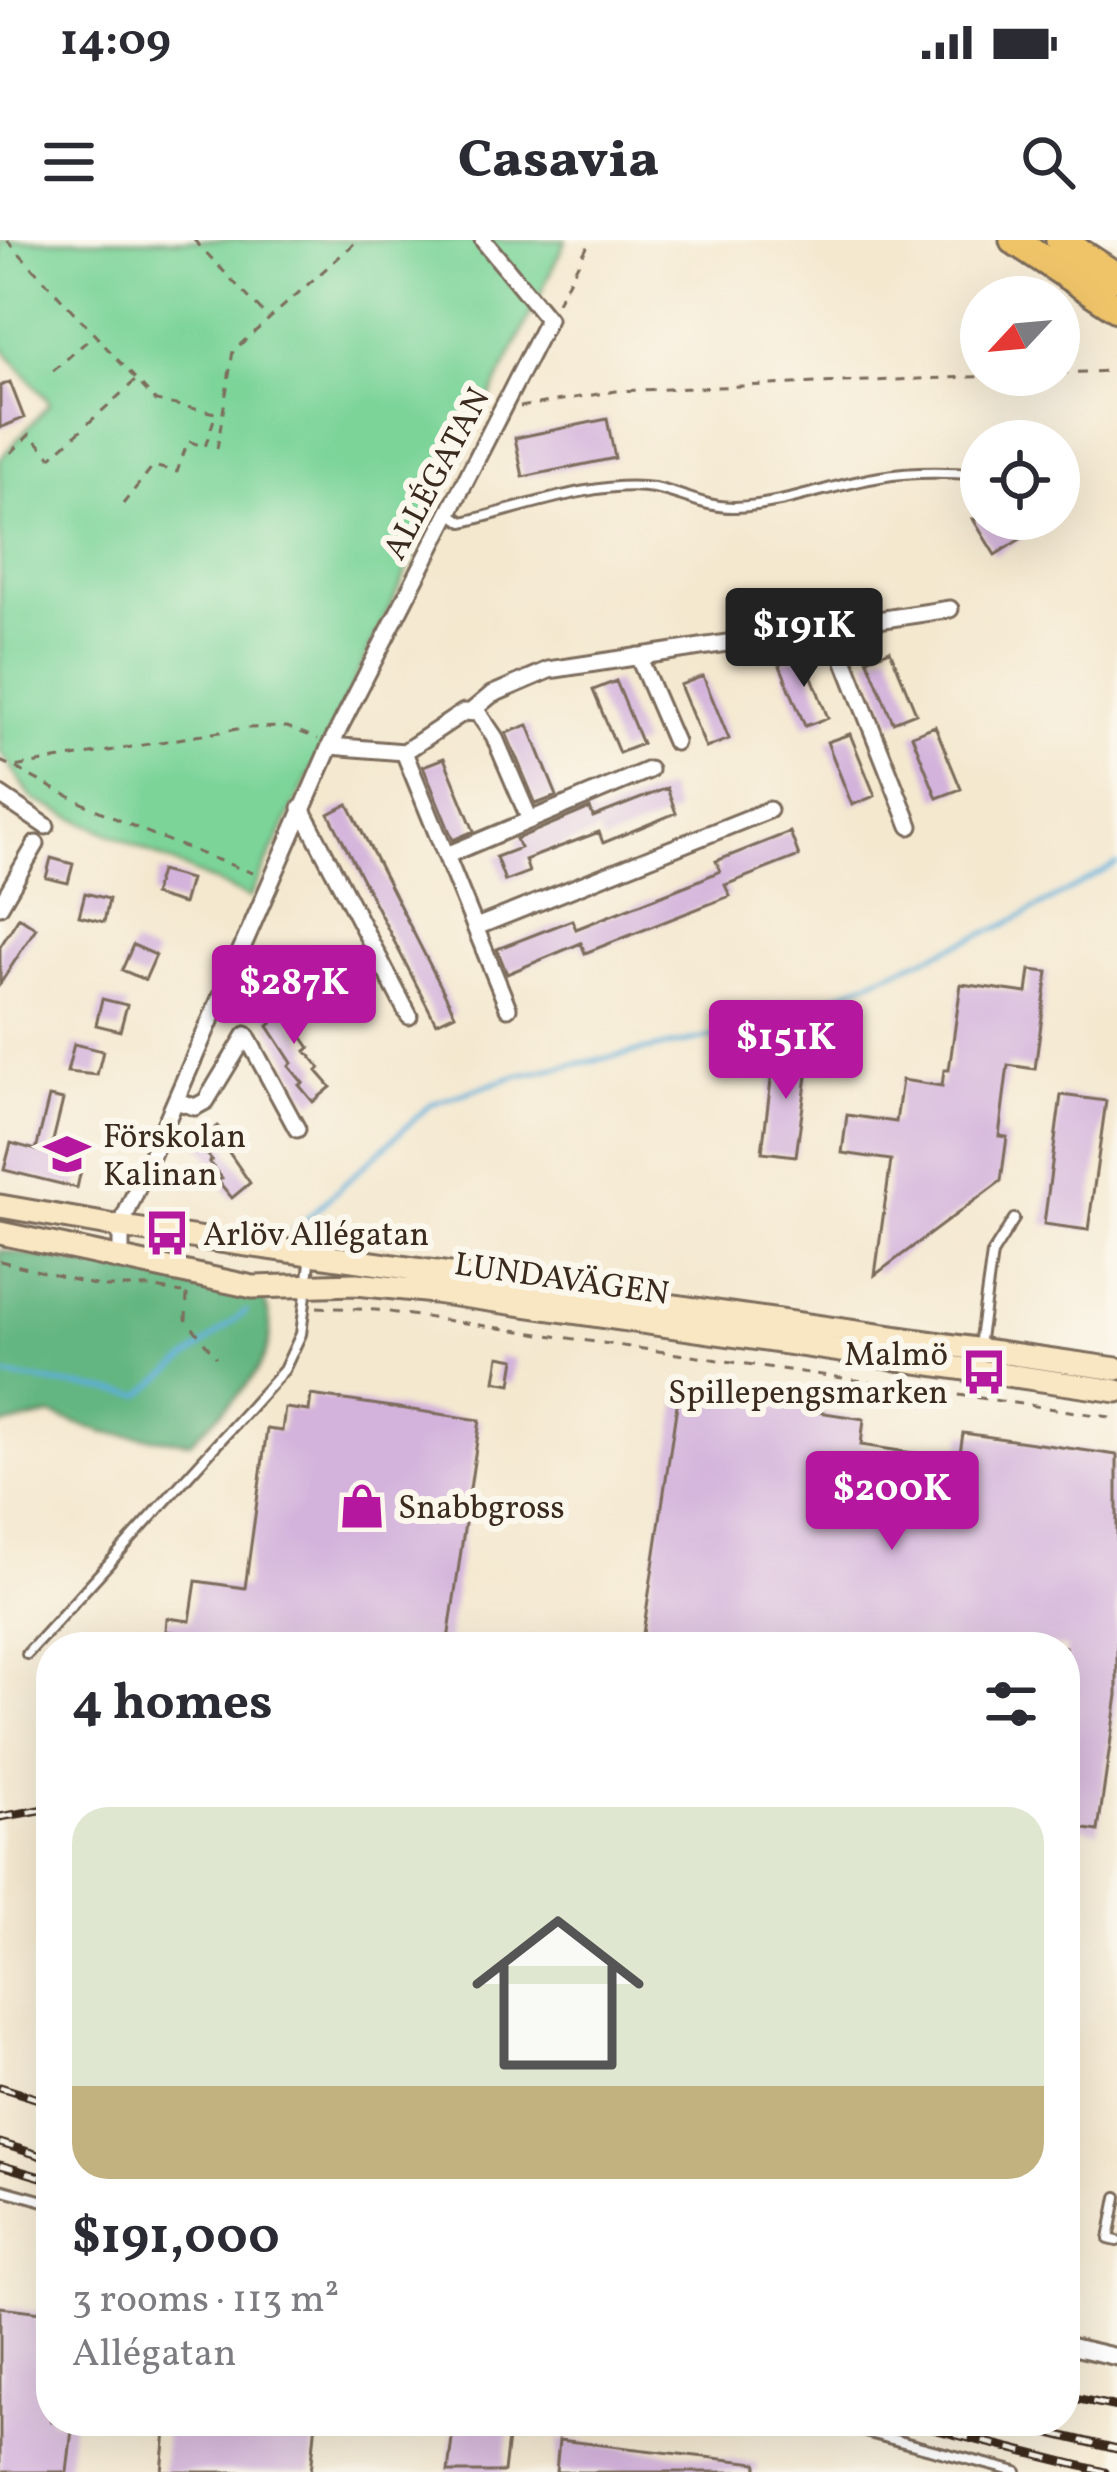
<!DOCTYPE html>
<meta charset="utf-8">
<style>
body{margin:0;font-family:Vollkorn,serif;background:#f2f2f3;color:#2b2b33;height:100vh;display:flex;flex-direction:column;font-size:45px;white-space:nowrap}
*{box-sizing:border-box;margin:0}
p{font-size:39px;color:#7c7c81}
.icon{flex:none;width:66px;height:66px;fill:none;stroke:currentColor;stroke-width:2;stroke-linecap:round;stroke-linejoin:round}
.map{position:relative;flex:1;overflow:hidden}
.sheet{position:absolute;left:36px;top:1392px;width:1044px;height:804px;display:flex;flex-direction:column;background:#fff;border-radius:48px;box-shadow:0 12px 48px #0002}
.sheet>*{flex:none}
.needle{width:78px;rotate:244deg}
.fabs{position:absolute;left:960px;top:36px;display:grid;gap:24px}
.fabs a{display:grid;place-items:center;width:120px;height:120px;border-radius:50%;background:#fff;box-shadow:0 12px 48px #0002;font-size:60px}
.price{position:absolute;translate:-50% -102px;padding:0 27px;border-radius:12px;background:#b5179e;color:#fff;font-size:39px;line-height:78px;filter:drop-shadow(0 3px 6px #0008)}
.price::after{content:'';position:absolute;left:50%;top:72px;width:36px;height:27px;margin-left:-18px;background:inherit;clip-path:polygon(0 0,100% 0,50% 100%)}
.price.selected{background:#222;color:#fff}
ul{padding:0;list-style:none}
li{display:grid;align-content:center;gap:24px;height:636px;padding:0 36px}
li+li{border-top:3px solid #e1e1e2}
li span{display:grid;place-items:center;height:372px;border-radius:36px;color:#555}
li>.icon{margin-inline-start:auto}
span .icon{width:216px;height:216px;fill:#fffc;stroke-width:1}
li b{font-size:51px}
h2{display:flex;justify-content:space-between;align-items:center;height:144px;padding:0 36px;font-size:51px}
.status{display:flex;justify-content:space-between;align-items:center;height:84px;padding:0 60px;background:#fff;direction:ltr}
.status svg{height:33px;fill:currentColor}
header{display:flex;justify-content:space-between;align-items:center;height:156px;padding:0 36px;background:#fff;font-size:54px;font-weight:800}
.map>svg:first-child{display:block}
.green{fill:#7bd499;stroke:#5b7f5c;stroke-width:3}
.forest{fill:#64b681;stroke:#507050;stroke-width:3}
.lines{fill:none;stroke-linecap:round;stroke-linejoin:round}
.stream{stroke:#5eaed9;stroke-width:4.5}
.building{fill:#d3b2db}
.service-casing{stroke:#7c6c5c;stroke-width:14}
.minor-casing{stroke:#7c6c5c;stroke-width:21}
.secondary-casing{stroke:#7c6c5c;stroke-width:27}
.motorway-casing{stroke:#7c6c5c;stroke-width:33}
.path{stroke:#7c6c5c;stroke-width:3;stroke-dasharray:9 9;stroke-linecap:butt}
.service{stroke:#fff;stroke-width:8}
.minor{stroke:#fff;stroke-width:15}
.secondary{stroke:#f9e7c3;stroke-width:21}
.motorway{stroke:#efc469;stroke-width:27}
.rail-casing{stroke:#3b2a1e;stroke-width:9}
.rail{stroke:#fbf7ec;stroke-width:4.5;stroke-dasharray:14;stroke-linecap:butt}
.labels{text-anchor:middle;stroke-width:12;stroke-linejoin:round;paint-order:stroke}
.street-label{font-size:33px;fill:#3b2a1e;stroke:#fbf7ec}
.poi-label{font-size:33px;fill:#3b2a1e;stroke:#fbf7ec;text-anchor:start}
</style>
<div class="status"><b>14:09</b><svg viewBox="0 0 49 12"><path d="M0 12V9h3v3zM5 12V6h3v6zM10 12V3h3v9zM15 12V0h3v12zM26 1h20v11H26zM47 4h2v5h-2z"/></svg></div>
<header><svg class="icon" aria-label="menu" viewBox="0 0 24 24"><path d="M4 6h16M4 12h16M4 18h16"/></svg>Casavia<svg class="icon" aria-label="search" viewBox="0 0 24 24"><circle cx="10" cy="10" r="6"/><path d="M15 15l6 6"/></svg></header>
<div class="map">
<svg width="1117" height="2232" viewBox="0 0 1117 2232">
<rect width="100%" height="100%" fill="#fbf7ec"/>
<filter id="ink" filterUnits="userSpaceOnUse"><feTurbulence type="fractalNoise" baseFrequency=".00833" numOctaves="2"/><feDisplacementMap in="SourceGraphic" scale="24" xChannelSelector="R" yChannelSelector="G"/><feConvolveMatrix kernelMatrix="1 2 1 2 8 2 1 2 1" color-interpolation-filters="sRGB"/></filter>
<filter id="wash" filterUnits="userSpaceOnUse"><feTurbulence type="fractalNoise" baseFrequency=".004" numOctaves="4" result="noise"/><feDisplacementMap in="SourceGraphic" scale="48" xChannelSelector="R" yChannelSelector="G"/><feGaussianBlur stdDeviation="2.7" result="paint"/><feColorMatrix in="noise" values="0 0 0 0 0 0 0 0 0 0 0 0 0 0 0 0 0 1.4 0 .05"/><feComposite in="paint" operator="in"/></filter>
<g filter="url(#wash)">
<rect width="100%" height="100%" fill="#f4e8cf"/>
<!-- green -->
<path class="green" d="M0,0H566L250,658L33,559L0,511V219L50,163L0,105Z"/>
<!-- forest -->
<path class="forest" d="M0,1010L78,1023L102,1021L264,1060C290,1121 229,1162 190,1202L105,1193L52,1175L0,1186Z"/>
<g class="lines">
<!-- stream -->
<path class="stream" d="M292,992L431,864L516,836L757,788L1007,684L1117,624
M0,1135L141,1155L246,1071"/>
</g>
<g id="blocks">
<!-- building -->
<path class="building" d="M10,142L24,178L0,188V146Z
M607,179L615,218L523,237L515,198Z
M973,279H1011L1022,298L995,315Z
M890,410L916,473L893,482L867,419Z
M803,414L828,478L805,486L779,423Z
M703,436L729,499L706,508L680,445Z
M616,441L642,504L619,513L593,450Z
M528,485L557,556L536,564L506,493Z
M935,486L961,549L937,558L912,495Z
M850,494L875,556L852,565L827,502Z
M444,518L474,591L453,600L423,526Z
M667,548L676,573L603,603L599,592L525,620L529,632L505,641L496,617L520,608L516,599L590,568L593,577Z
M348,564L455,774L436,783L329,574Z
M790,592L799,616L725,645L730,656L585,713L581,703L507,734L497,709L572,680L576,689L695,642L720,631L716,621Z
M51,618L73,624L68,643L46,638Z
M160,631L190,639L183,664L153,655Z
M85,653L109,659L104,682L79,676Z
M19,677L36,688L0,744V707Z
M133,705L156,715L145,740L122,730Z
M1030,730L1048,732L1035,829L1008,825L999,896L1007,897L1001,941L875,1035L891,920L842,913L847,875L896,882L902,840L942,846L944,830H949L961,744L1027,753Z
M275,752L289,768L285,772L310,808L306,811L320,828L317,831L331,847L313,862L299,845L303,843L289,826L292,823L268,786L272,783L258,766Z
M102,759L127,765L120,791L96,785Z
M74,804L103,811L97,835L67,832Z
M775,809L810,814L796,916L762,912Z
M1061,855L1106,861L1088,990L1044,984Z
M49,857L63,860L50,913L83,921L77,948L4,930L11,903L36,910Z
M217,886L231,904L226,908L250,943L232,958L218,941L222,938L209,922L212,920L197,902Z
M499,1116L515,1119L511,1144L495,1141Z
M679,1151L864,1179L861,1205L959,1220L963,1193L1117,1215V1455L1098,1591L1065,1586V1407H641Z
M311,1155L480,1180L447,1407H234L235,1401L166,1391L167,1378L190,1381L196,1341L245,1348L267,1189L282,1191L285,1168L309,1171Z
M0,2067L51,2073V2181H73L67,2232H0Z
M167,2181H316L311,2232H162Z
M454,2181H510L504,2232H448Z
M559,2200L757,2223V2232H556Z"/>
</g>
</g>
<g filter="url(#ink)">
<use href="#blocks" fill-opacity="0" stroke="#7c6c5c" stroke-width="3"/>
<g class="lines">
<!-- service casing -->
<g class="service-casing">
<path id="service" d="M450,273L463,282C519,269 598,239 654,248C681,253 706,268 735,267C785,265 831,245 880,237C914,231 947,232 981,235
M979,1106L992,1014L1014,979
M27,1414L284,1130L301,1094L311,1015
M0,1949L51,1963
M1117,1957L1109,1999L1117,2001
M823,2181L1017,2232"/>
</g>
<!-- minor casing -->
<g class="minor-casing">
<path id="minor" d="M831,386L910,586
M638,416L675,502
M473,470L491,455L549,430L950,369
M330,506L404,512L508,768
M404,512L464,472L478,473L494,496L530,580
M0,555L46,586
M301,568L409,776
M447,615L649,530
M0,666L36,604
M476,687L769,570
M246,795L297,889
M176,861L195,867L206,861L246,795
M121,1019V987L126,974L330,506L548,79L483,0
M1065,2105L1117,2117"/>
</g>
<!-- secondary casing -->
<g class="secondary-casing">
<path id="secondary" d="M0,966L121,987L1117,1129
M0,993L253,1047L356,1044L434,1052L1117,1151"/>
</g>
<!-- motorway casing -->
<g class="motorway-casing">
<path id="motorway" d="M1014,0L1117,68
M1060,0L1117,37"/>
</g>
<!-- path -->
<path class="path" d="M7,0L156,161L216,173L205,207L188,201L177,232L153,226L123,264
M194,0L268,78
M557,62L591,0
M53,131L94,95
M1059,133L1113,131
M520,167L616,151L1021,135
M217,209L233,111L358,0
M11,213L30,194L51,217L135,141
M0,521L14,527L243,488L287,487L318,499
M16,528C93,572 170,603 253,633
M0,1021L102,1047H151L182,1053
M187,1054L186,1079L216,1117
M317,1067L376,1070L1117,1178"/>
<!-- service -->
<use href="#service" class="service"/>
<!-- minor -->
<use href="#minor" class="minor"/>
<!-- secondary -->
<use href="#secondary" class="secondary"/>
<!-- motorway -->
<use href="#motorway" class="motorway"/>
<!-- rail casing -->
<g class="rail-casing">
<path id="rail" d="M0,1577L51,1568
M0,1847L51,1863
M0,1903L51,1919
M0,1925L51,1940
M1065,2156L1117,2167
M901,2181L1105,2232
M999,2181L1117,2209"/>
</g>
<!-- rail -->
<use href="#rail" class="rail"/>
</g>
</g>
<!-- icons -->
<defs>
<g id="school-bare" transform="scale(3.6)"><path d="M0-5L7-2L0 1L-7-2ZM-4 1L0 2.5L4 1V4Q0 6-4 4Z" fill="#b5179e" stroke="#fbf7ec" stroke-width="2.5" paint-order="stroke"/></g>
<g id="bus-bare" transform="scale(3.6)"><path d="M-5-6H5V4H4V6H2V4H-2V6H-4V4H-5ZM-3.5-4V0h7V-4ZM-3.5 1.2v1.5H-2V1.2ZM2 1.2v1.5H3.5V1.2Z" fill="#b5179e" stroke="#fbf7ec" stroke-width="2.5" paint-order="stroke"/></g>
<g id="shop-bare" transform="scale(3.6)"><path d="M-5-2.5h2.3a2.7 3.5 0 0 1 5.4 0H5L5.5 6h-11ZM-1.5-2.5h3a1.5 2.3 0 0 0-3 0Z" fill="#b5179e" stroke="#fbf7ec" stroke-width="2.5" paint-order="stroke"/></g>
</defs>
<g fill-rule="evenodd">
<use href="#school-bare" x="67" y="914"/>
<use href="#bus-bare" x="167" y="993"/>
<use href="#bus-bare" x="984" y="1132"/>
<use href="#shop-bare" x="362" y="1266"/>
</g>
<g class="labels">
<!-- street labels -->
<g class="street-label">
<text transform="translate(435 233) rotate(-62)" y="12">ALLÉGATAN</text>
<text transform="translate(562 1037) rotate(8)" y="12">LUNDAVÄGEN</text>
</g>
<!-- poi labels -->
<g class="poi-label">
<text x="103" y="907">Förskolan<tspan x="103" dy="38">Kalinan</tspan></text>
<text x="203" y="1005">Arlöv Allégatan</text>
<text x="948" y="1125" text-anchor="end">Malmö<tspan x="948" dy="38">Spillepengsmarken</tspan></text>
<text x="398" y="1278">Snabbgross</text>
</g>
</g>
</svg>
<div class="fabs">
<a><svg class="needle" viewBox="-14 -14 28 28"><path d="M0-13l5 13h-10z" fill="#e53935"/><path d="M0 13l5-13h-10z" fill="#7c7c81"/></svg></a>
<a><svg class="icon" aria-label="locate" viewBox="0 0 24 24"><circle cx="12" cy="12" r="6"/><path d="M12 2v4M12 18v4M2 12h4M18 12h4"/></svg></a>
</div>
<b class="price selected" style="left:804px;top:450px">$191K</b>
<b class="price" style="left:294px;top:807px">$287K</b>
<b class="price" style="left:786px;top:862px">$151K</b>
<b class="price" style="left:892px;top:1313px">$200K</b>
<section class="sheet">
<h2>4 homes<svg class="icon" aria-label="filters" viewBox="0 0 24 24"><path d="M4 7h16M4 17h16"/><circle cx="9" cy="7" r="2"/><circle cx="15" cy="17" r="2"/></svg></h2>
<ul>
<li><span style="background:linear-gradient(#dfe7d0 75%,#c2b280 0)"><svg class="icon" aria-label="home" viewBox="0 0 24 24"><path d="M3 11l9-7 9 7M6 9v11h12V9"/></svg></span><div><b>$191,000</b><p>3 rooms · 113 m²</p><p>Allégatan</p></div></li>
</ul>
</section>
</div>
